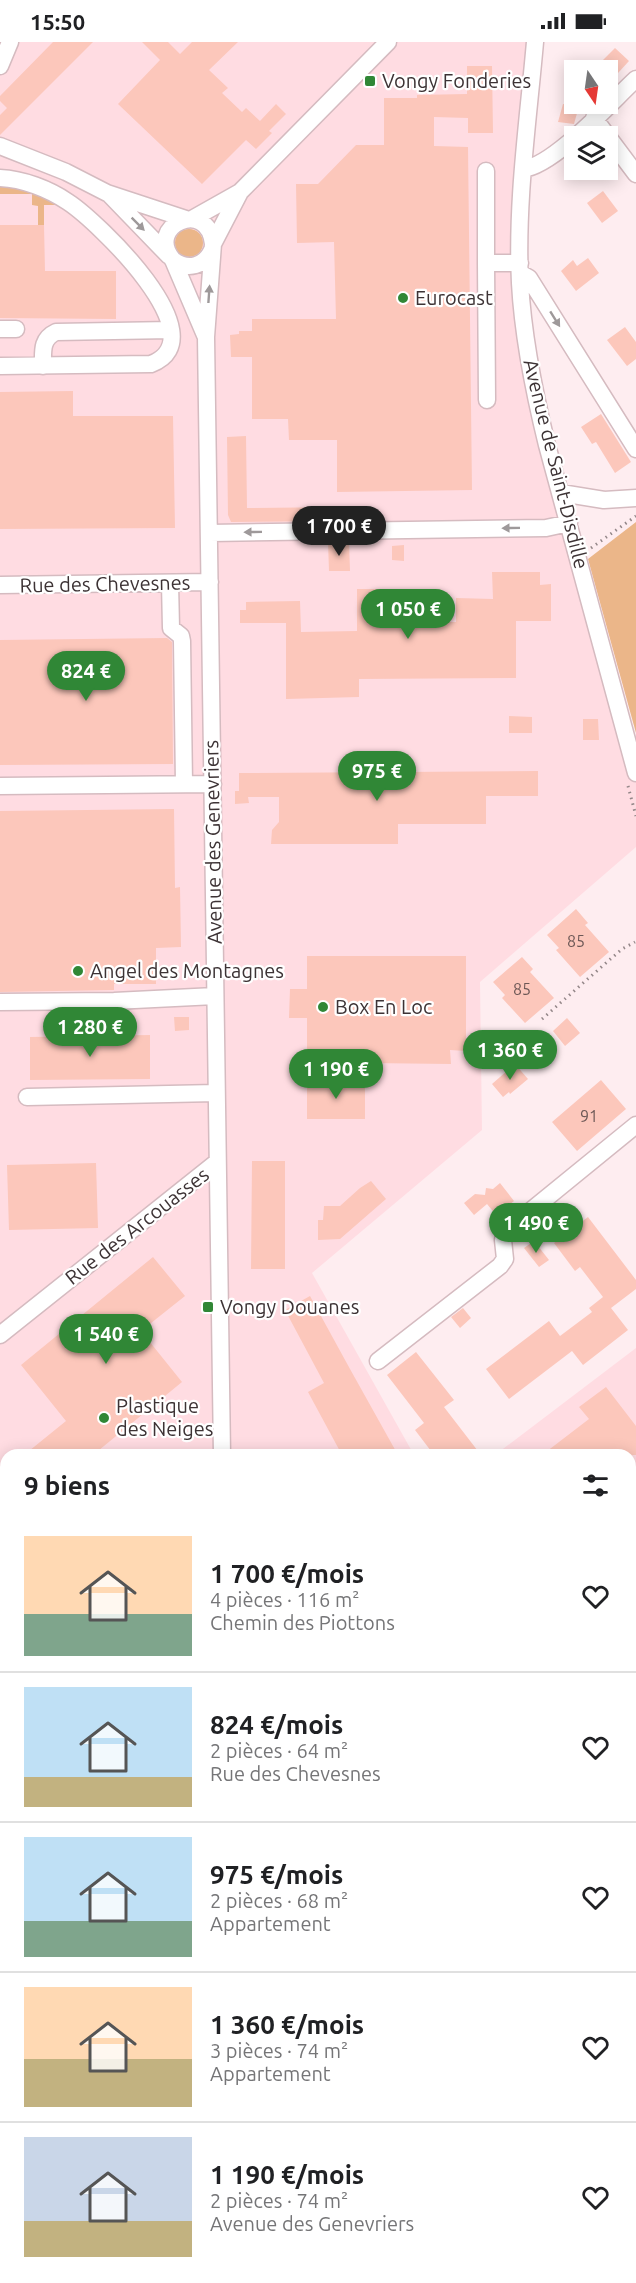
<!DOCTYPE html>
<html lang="fr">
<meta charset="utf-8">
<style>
body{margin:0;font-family:Ubuntu,sans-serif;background:#f6f6f6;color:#202124;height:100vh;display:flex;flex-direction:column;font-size:22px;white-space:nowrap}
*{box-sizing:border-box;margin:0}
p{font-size:20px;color:#757577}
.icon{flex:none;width:33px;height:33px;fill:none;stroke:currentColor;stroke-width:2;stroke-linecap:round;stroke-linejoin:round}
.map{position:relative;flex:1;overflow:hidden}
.panel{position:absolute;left:0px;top:1407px;width:636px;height:834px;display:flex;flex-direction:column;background:#fff;border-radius:18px 18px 0 0;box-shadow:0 3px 15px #0003}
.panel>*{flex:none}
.needle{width:39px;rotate:167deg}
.buttons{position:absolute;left:564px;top:18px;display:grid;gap:12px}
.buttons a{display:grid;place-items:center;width:54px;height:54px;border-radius:0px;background:#fff;box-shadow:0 3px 15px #0003;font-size:30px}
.price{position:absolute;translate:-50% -51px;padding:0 14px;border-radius:21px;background:#308736;color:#fff;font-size:20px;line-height:39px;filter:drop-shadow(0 2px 3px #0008)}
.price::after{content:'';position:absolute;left:50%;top:36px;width:18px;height:14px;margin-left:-9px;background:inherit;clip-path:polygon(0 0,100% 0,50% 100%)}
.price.active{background:#222;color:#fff}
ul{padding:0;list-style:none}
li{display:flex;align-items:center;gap:18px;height:150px;padding:0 24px}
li+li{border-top:2px solid #e0e0e0}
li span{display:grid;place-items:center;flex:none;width:168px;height:120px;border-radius:0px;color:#555}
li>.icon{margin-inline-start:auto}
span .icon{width:72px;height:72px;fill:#fffc;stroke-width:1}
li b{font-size:26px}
h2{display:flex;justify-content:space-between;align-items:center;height:72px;padding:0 24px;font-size:26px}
.status{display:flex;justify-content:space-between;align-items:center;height:42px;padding:0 30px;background:#fff;direction:ltr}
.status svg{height:16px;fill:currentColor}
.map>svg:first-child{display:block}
.built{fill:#ffdce2}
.green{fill:#ebb689}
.building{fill:#fcc7bb}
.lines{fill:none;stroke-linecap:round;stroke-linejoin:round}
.minor-casing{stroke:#d5bbc0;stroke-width:19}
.path{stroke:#948789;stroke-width:3;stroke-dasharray:1.5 4.5;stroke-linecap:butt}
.minor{stroke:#fff;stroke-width:16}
.oneway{fill:#9e999a}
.poi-dot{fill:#308736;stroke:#fff;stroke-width:2}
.labels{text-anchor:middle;stroke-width:4.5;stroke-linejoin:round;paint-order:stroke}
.number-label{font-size:16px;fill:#6d5856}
.poi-label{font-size:20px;fill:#3d3335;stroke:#fff;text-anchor:start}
.street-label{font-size:20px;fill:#3d3335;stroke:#fff}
</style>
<div class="status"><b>15:50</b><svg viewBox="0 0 49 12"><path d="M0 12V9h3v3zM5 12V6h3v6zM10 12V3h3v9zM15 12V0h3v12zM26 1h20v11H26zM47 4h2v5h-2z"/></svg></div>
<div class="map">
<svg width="636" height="2241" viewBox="0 0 636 2241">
<rect width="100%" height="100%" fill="#feedf0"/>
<!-- built -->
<path class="built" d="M0,0H535L523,270L636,731V805L480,940L482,1088L312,1231L414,1413H6V2235H381L373,2241H0Z
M636,1306V1592L630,1596V1413H495Z"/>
<!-- green -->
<path class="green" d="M0,141H10L62,163H44V183H38V164L32,163V152H0Z
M175 201a14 14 0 1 1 28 0a14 14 0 1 1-28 0Z
M636,480V691L588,517Z
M636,1592V1794L630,1799V1596Z"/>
<!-- building -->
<path class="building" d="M53,0H93L0,93V73L7,66L0,59V54Z
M142,0H168L180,12L192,0H238L209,28L228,46L222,51L242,70L246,66L260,79L276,62L286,72L269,89L272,91L256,107L246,98L202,142L118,62L160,18Z
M615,6L629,19L608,42V28H593Z
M467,24H492L493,91H468V76L434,75V104L468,105L472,448L337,450V398H289L288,377H252V315H231L230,293L239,292V289H252V277H336L334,200L297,201L296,142H318L356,103H384V56H417V53L467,52Z
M563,62L579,64L574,82L558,80Z
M603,149L618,169L602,181L587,161Z
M0,183H44L45,229H116V277L0,276Z
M588,216L599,231L576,249L561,229L573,218L577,224Z
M625,285L636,300V317L627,324L607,298Z
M73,349V374H173L175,486L0,487V350Z
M601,372L631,420L615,431L596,400L592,402L581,385Z
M246,394L247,466L342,465V479L231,480L228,473L227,395Z
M328,500H349L350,529H329Z
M404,503V519L392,518V504Z
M492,530H540V543L551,542V579H516V636L359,637V655L286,657V581H240V568H246V560L300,559L301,590L357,589V547H380V580H456V556L493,557Z
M167,596L172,600L173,722L0,723V598Z
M509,674L532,675V691H509Z
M583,677H598L599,698H583Z
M538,729V754H486V782H398V802H271L272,788L279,780V755H248L249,761L235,762V749H239V731Z
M174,767L175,846L180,845L181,905L156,906V942H114V948L0,950V769Z
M576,867L588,881L585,883L609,910L580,935L556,908L559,906L547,893Z
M307,914H466V1009L450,1008L451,1022L368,1021V1009H307V976H289L290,947H307Z
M522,915L533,927L530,930L554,956L525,981L502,956L505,953L493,940Z
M174,975H189V988L175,989Z
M567,976L580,991L565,1004L553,989Z
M150,993V1037L30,1038V995Z
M515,1022L528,1037L510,1052L509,1050L503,1055L492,1042Z
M601,1038L626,1067L577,1109L552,1080Z
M365,1039V1077H307V1040Z
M252,1119H285V1227H251Z
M96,1121L98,1186L9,1188L7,1123Z
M371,1139L386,1157L340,1197L318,1198V1178H323L324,1164H340L360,1146Z
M500,1141L514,1159L496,1173L487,1162L474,1173L464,1161L475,1152L485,1153L486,1146L493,1147Z
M588,1175L636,1238V1247L611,1266L628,1288L583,1323L572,1309L509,1357L486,1327L549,1279L560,1294L592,1270L589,1266L603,1255L580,1225L575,1229L554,1201Z
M534,1199L549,1218L539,1225L524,1206Z
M153,1215L185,1254L141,1289L182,1340L93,1413H24L66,1379L21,1323Z
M310,1254L350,1327L398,1413H342L308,1350L324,1341L285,1268Z
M463,1266L471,1276L460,1286L451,1275Z
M416,1310L454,1358L444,1365L481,1413H434L415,1388L424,1381L387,1333Z
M606,1345L636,1384V1413H542L589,1377L579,1365Z"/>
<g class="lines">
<!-- minor casing -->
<g class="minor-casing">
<path id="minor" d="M535,0C528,80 516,161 520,241C523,296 534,350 547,403L636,731
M0,24L10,0
M594,76L636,132
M0,104L66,130L107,151L186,177
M523,127C554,124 612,59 636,37
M486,129V221H520
M0,136C23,137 49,147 68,160C97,179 220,296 151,322L0,324
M110,153L169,214
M192,177L240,150L388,0
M173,218C188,229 205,224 212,208
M486,221L487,358
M520,231L529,236L636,407
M0,287H16
M205,293L173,218C144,184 208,155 213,202
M43,324C43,309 41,297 56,290L171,288
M561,451L604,458L636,456
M210,491L546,486L569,481
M170,541L171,586L181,594L182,599L184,742
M0,543L210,540
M0,744L213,742
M0,960L114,959L215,954
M27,1055L216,1051
M0,1293L217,1120
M378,1319L500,1224L505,1217L503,1198L506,1189L636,1083
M222,1413L206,295L213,202L240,150
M0,1744L6,1745
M0,1794L6,1790
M630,1898L636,1893
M630,2174L636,2169
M91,2241L98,2235
M544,2241L552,2235"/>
</g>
<!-- path -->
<path class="path" d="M591,506L636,474
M628,744L636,774
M542,977L622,907L635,900
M630,1663L636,1658
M630,1724L636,1719
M630,1787L636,1782"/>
<!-- minor -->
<use href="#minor" class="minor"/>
</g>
<!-- one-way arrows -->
<defs><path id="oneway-solid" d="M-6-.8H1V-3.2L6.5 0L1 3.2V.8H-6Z" transform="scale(1.5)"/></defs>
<g class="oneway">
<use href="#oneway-solid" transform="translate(138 182) rotate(45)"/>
<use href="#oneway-solid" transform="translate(209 252) rotate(-86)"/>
<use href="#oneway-solid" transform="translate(555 277) rotate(58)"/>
<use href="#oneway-solid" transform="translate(511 486) rotate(179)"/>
<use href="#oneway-solid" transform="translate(253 490) rotate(179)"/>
</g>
<!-- markers -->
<g class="poi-dot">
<rect x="364" y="33" width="12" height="12" rx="3"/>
<circle cx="403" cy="256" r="6"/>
<circle cx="78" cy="929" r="6"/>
<circle cx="323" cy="965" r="6"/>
<rect x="202" y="1259" width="12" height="12" rx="3"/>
<circle cx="104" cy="1376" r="6"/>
</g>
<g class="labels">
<!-- number labels -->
<g class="number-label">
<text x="576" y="905">85</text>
<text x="522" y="953">85</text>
<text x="589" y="1080">91</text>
</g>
<!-- poi labels -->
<g class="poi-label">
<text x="382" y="46">Vongy Fonderies</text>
<text x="415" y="263">Eurocast</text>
<text x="90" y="936">Angel des Montagnes</text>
<text x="335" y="972">Box En Loc</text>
<text x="220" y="1272">Vongy Douanes</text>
<text x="116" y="1371">Plastique<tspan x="116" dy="23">des Neiges</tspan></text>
</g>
<!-- street labels -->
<g class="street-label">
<text transform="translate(556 422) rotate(76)" y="7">Avenue de Saint-Disdille</text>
<text transform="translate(105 542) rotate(-1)" y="7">Rue des Chevesnes</text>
<text transform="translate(213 800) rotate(-91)" y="7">Avenue des Genevriers</text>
<text transform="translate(137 1184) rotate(-38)" y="7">Rue des Arcouasses</text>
</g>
</g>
</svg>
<div class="buttons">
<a><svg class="needle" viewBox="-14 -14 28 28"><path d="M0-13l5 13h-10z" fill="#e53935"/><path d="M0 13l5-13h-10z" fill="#757577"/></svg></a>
<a><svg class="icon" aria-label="layers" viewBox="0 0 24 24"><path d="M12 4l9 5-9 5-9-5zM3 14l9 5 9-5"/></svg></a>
</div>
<b class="price active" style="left:339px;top:515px">1 700 €</b>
<b class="price" style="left:408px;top:598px">1 050 €</b>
<b class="price" style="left:86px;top:660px">824 €</b>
<b class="price" style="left:377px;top:760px">975 €</b>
<b class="price" style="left:90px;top:1016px">1 280 €</b>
<b class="price" style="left:510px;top:1039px">1 360 €</b>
<b class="price" style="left:336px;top:1058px">1 190 €</b>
<b class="price" style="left:536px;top:1212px">1 490 €</b>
<b class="price" style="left:106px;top:1323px">1 540 €</b>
<section class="panel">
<h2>9 biens<svg class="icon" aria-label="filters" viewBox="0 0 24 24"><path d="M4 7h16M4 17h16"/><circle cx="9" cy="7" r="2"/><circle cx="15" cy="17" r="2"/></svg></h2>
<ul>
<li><span style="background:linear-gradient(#ffd9b3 65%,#7fa58c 0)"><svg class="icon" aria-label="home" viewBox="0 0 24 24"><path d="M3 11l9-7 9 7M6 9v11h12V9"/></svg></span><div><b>1 700 €/mois</b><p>4 pièces · 116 m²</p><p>Chemin des Piottons</p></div><svg class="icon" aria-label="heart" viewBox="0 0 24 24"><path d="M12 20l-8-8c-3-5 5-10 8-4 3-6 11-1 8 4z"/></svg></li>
<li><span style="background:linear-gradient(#bfe0f5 75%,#c2b280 0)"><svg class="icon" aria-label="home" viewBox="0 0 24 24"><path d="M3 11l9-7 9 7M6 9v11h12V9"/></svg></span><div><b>824 €/mois</b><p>2 pièces · 64 m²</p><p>Rue des Chevesnes</p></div><svg class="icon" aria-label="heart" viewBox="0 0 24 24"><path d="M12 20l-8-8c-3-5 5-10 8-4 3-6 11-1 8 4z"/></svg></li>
<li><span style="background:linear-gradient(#bfe0f5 70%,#7fa58c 0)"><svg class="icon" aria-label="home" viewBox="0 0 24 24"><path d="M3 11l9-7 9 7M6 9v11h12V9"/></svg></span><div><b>975 €/mois</b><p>2 pièces · 68 m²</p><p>Appartement</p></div><svg class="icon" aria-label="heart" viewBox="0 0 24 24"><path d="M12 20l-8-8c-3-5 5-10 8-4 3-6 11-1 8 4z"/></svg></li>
<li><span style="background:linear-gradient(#ffd9b3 60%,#c2b280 0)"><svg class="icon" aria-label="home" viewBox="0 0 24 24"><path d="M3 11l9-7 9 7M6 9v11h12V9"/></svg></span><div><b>1 360 €/mois</b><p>3 pièces · 74 m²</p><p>Appartement</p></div><svg class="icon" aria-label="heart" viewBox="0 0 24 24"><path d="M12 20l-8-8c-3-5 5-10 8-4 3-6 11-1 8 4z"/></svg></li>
<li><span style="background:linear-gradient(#c9d6e8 70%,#c2b280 0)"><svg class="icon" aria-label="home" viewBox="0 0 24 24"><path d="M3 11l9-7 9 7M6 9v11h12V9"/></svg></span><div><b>1 190 €/mois</b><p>2 pièces · 74 m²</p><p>Avenue des Genevriers</p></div><svg class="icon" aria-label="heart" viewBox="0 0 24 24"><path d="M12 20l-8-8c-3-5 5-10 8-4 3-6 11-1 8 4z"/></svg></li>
</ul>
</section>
</div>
